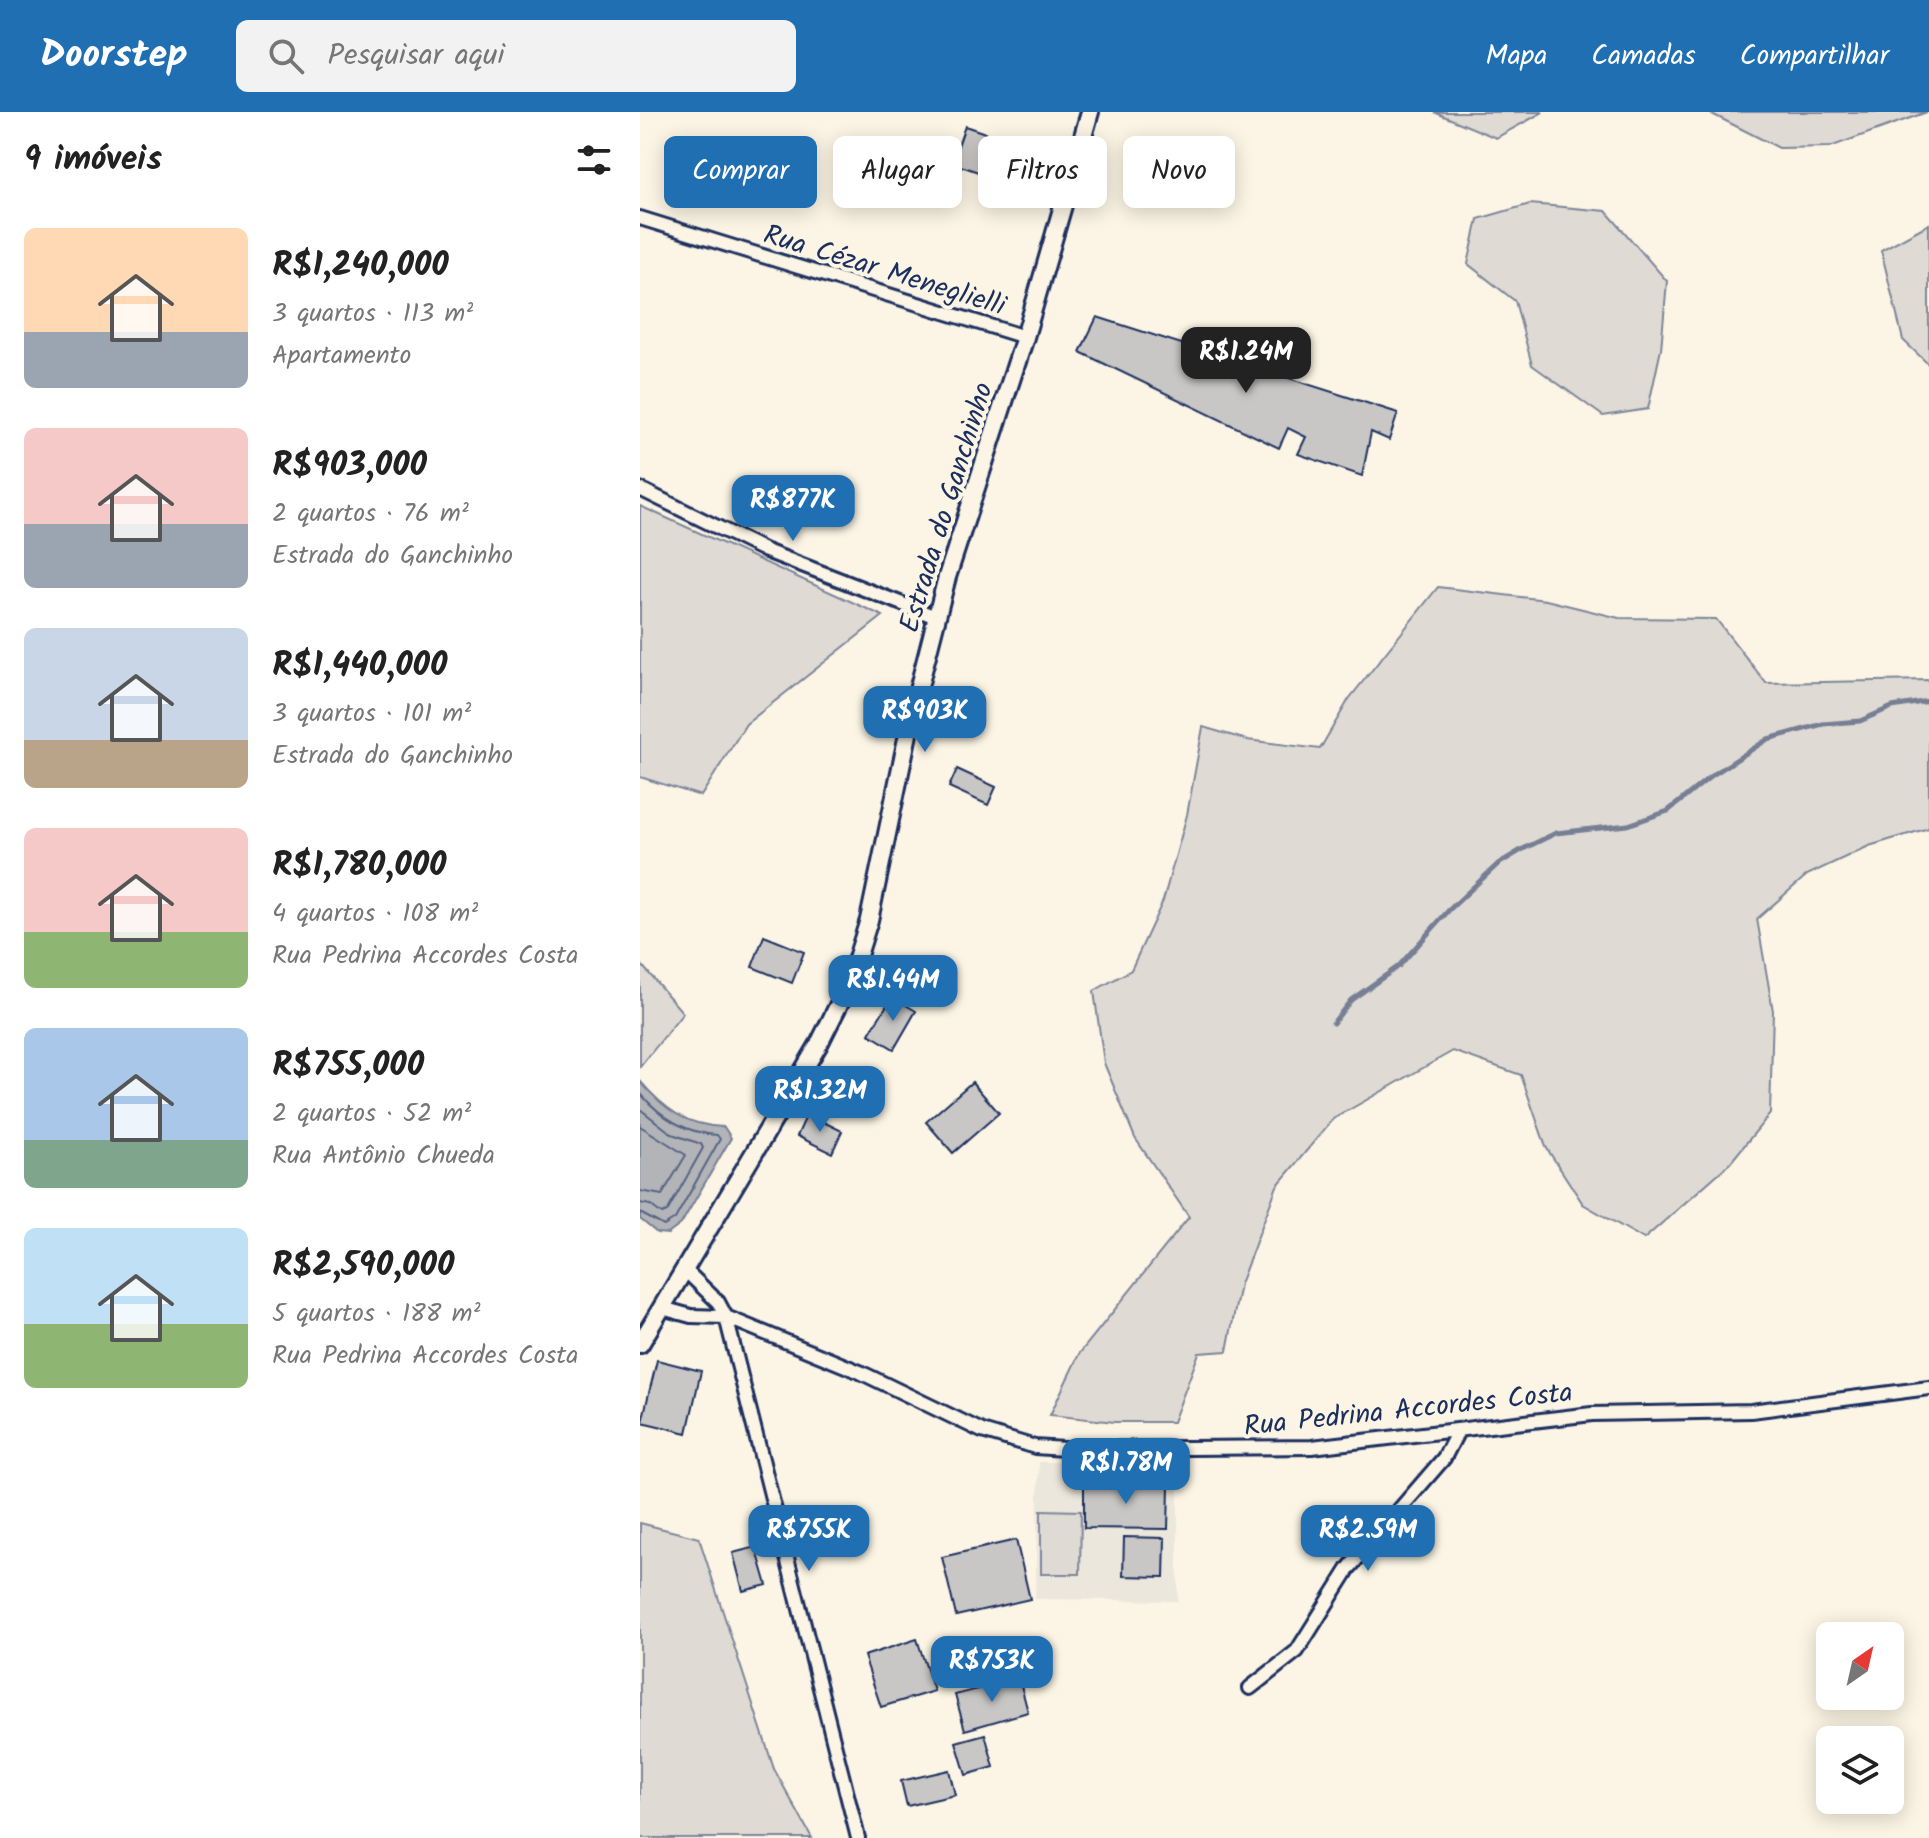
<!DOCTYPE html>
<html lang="pt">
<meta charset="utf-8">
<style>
body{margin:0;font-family:Kalam,sans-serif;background:#f2f2f2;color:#222;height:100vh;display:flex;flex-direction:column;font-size:30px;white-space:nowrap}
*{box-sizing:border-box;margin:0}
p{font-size:26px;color:#767676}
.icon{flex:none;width:44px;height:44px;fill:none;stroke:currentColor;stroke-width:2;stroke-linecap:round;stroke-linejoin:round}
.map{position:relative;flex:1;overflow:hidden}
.side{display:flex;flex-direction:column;background:#fff;width:640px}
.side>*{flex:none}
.top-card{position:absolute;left:24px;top:24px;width:760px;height:72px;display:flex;gap:16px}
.needle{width:52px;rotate:34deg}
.tools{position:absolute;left:1176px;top:1510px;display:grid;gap:16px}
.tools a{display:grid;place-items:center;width:88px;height:88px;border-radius:12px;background:#fff;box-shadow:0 4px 20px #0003;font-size:40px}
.price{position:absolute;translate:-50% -68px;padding:0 18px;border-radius:16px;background:#1f6fb2;color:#fff;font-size:26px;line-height:52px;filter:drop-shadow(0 2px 4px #0008)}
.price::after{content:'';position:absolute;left:50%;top:48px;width:24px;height:18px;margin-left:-12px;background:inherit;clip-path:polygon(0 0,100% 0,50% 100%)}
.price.selected{background:#222;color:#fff}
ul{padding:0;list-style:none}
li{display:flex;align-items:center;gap:24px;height:200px;padding:0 24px}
li span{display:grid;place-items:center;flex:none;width:224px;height:160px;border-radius:12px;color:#555}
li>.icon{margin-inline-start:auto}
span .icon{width:96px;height:96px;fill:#fffc;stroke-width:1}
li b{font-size:34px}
h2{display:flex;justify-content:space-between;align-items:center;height:96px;padding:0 24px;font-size:34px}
.tag{padding:0 28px;border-radius:12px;background:#fff;box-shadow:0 4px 20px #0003;font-size:28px;line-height:72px}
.tag.selected{background:#1f6fb2;color:#fff}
header{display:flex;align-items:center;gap:48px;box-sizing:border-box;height:112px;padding:0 40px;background:#1f6fb2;color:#fff}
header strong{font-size:38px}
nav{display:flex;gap:44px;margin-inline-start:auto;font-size:28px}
.search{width:560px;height:72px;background:#f2f2f2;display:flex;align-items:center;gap:20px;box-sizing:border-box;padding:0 28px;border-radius:12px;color:#767676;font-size:30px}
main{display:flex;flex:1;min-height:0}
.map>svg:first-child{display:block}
.built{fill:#ece7dc}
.green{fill:#dfdbd4;stroke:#7d8599;stroke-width:2}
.water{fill:#b2b4b8;stroke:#767f94;stroke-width:2}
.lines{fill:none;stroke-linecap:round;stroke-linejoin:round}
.shore{stroke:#576482;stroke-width:2}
.stream{stroke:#767f94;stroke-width:5}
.building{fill:#c8c7c6;stroke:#1b2f5e;stroke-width:2}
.minor-casing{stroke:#1b2f5e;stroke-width:18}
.tertiary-casing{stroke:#1b2f5e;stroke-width:22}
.minor{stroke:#fcf5e5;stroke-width:12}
.tertiary{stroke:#fcf5e5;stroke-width:16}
.labels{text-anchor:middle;stroke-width:8;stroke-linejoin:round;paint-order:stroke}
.street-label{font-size:28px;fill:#1b2f5e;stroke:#fcf5e5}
</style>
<header>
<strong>Doorstep</strong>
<div class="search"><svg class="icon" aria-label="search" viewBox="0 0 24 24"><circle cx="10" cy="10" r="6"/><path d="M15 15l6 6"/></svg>Pesquisar aqui</div>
<nav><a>Mapa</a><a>Camadas</a><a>Compartilhar</a></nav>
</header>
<main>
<section class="side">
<h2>9 imóveis<svg class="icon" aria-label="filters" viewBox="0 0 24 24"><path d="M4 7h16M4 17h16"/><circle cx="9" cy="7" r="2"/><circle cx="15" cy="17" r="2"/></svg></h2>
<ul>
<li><span style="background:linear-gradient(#ffd9b3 65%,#9aa5b1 0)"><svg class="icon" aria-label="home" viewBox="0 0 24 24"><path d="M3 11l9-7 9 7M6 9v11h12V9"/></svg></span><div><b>R$1,240,000</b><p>3 quartos · 113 m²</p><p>Apartamento</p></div></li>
<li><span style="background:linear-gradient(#f6c9c9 60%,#9aa5b1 0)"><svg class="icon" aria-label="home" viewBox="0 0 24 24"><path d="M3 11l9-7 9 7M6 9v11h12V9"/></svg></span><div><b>R$903,000</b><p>2 quartos · 76 m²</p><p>Estrada do Ganchinho</p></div></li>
<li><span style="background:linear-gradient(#c9d6e8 70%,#b9a48a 0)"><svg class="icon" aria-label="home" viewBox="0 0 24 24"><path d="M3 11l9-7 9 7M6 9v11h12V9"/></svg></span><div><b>R$1,440,000</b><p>3 quartos · 101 m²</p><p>Estrada do Ganchinho</p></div></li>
<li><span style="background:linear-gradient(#f6c9c9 65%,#8fb573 0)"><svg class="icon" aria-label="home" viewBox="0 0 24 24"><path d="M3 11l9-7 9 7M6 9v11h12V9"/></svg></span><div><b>R$1,780,000</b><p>4 quartos · 108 m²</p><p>Rua Pedrina Accordes Costa</p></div></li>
<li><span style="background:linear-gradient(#a9c7e8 70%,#7fa58c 0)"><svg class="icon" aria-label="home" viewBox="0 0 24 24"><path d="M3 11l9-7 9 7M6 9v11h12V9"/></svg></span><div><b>R$755,000</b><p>2 quartos · 52 m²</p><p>Rua Antônio Chueda</p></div></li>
<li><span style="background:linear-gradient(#bfe0f5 60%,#8fb573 0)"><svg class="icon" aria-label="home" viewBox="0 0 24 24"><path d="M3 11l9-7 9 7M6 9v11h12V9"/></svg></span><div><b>R$2,590,000</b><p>5 quartos · 188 m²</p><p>Rua Pedrina Accordes Costa</p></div></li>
</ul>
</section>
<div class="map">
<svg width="1289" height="1726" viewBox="0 0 1289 1726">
<rect width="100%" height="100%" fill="#fcf5e5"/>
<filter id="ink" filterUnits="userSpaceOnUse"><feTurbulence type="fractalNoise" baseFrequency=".0125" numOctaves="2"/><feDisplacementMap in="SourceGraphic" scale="16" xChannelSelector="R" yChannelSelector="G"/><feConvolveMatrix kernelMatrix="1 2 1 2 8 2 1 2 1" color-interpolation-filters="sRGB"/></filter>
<g filter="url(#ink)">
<!-- built -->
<path class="built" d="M399,1350L538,1351V1489L395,1487Z"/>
<!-- green -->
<path class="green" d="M794,0H903L856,26Z
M1068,0H1287L1190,35L1139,36Z
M890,92L966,99L1027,169L1021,237L1008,297L963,304L892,253L875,189L828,152L838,107Z
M1289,112V253L1263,228L1241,138Z
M0,394L243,504L106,612L61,684L0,665Z
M798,475L906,488L979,506L1076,507L1126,571L1289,568V716L1229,734L1167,763L1117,807L1133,899L1130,1002L1090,1051L1004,1127L943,1092L906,1035L881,963L813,939L693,1007L637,1074L600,1172L587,1239L559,1241L533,1310H475L410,1303L439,1242L549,1105L495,1026L464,951L454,879L491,858L523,789L547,703L563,615L607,628L680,637L709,587Z
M0,851L43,901L0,955Z
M401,1398L441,1399L440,1462H401Z
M0,1411L59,1426L134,1657L172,1726H0Z"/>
<!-- water -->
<path class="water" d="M0,969C24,997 46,1014 84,1015L91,1026L41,1112L28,1122L17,1121L0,1107Z"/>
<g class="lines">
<!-- shore -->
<path class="shore" d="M0,981C21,1006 45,1021 77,1023L80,1027L35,1107L24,1114L0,1101
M0,997L32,1022L61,1032L63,1036L27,1100L22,1102L10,1093L0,1091
M0,1014L46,1043L22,1083L0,1079"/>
<!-- stream -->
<path class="stream" d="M693,911L711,888L759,854L809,798L858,752L883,737L916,721L988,713L1028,699L1071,664L1128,627L1183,612L1220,609L1252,595L1289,589"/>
</g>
<!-- building -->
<path class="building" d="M325,14L409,43L396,80L312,51Z
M457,205L758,301L749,328L731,320L722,364L658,342L666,325L648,316L639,336L440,240Z
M317,657L356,675L348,693L309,675Z
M124,824L164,840L152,871L112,855Z
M252,885L276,899L254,937L229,922Z
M332,970L359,1001L313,1041L286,1010Z
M167,1002L202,1019L192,1041L157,1024Z
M17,1248L61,1259L47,1321L2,1310Z
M444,1371L529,1373L528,1417L444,1416Z
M484,1425L525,1426L524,1465L483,1464Z
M376,1428L390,1487L316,1504L302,1445Z
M116,1435L127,1473L103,1479L93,1441Z
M277,1527L294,1579L241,1595L224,1544Z
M379,1566L388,1600L325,1618L315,1583Z
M345,1622L354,1655L326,1663L316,1630Z
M309,1658L315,1683L267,1694L261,1669Z"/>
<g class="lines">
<!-- minor casing -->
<g class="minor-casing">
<path id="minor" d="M0,106L385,225
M0,377L126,439L296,505
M45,1158L78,1190L86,1205L218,1726
M22,1196L51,1204L86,1205L220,1260L342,1319L395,1335L424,1337L672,1335L952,1302L1111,1299L1289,1276
M610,1576L657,1539L709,1456L804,1346L818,1319"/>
</g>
<!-- tertiary casing -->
<g class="tertiary-casing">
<path id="tertiary" d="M0,1232L179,932L209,872L229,808L273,598L307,465L385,225L450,0"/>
</g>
<!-- minor -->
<use href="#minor" class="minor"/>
<!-- tertiary -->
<use href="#tertiary" class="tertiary"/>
</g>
</g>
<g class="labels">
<!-- street labels -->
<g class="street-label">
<text transform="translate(245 157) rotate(17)" y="10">Rua Cézar Meneglielli</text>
<text transform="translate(305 395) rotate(-73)" y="10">Estrada do Ganchinho</text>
<text transform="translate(768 1296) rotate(-6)" y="10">Rua Pedrina Accordes Costa</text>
</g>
</g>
</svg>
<div class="tools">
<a><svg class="needle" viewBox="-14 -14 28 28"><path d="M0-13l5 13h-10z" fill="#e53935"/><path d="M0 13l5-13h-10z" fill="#767676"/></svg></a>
<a><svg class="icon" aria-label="layers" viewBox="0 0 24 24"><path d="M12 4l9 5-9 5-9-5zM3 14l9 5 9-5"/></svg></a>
</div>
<b class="price selected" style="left:606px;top:283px">R$1.24M</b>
<b class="price" style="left:153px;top:431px">R$877K</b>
<b class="price" style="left:285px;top:642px">R$903K</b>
<b class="price" style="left:253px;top:911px">R$1.44M</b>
<b class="price" style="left:180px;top:1022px">R$1.32M</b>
<b class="price" style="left:486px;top:1394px">R$1.78M</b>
<b class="price" style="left:169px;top:1461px">R$755K</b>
<b class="price" style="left:728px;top:1461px">R$2.59M</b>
<b class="price" style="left:352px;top:1592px">R$753K</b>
<div class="top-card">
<a class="tag selected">Comprar</a>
<a class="tag">Alugar</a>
<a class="tag">Filtros</a>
<a class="tag">Novo</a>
</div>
</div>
</main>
